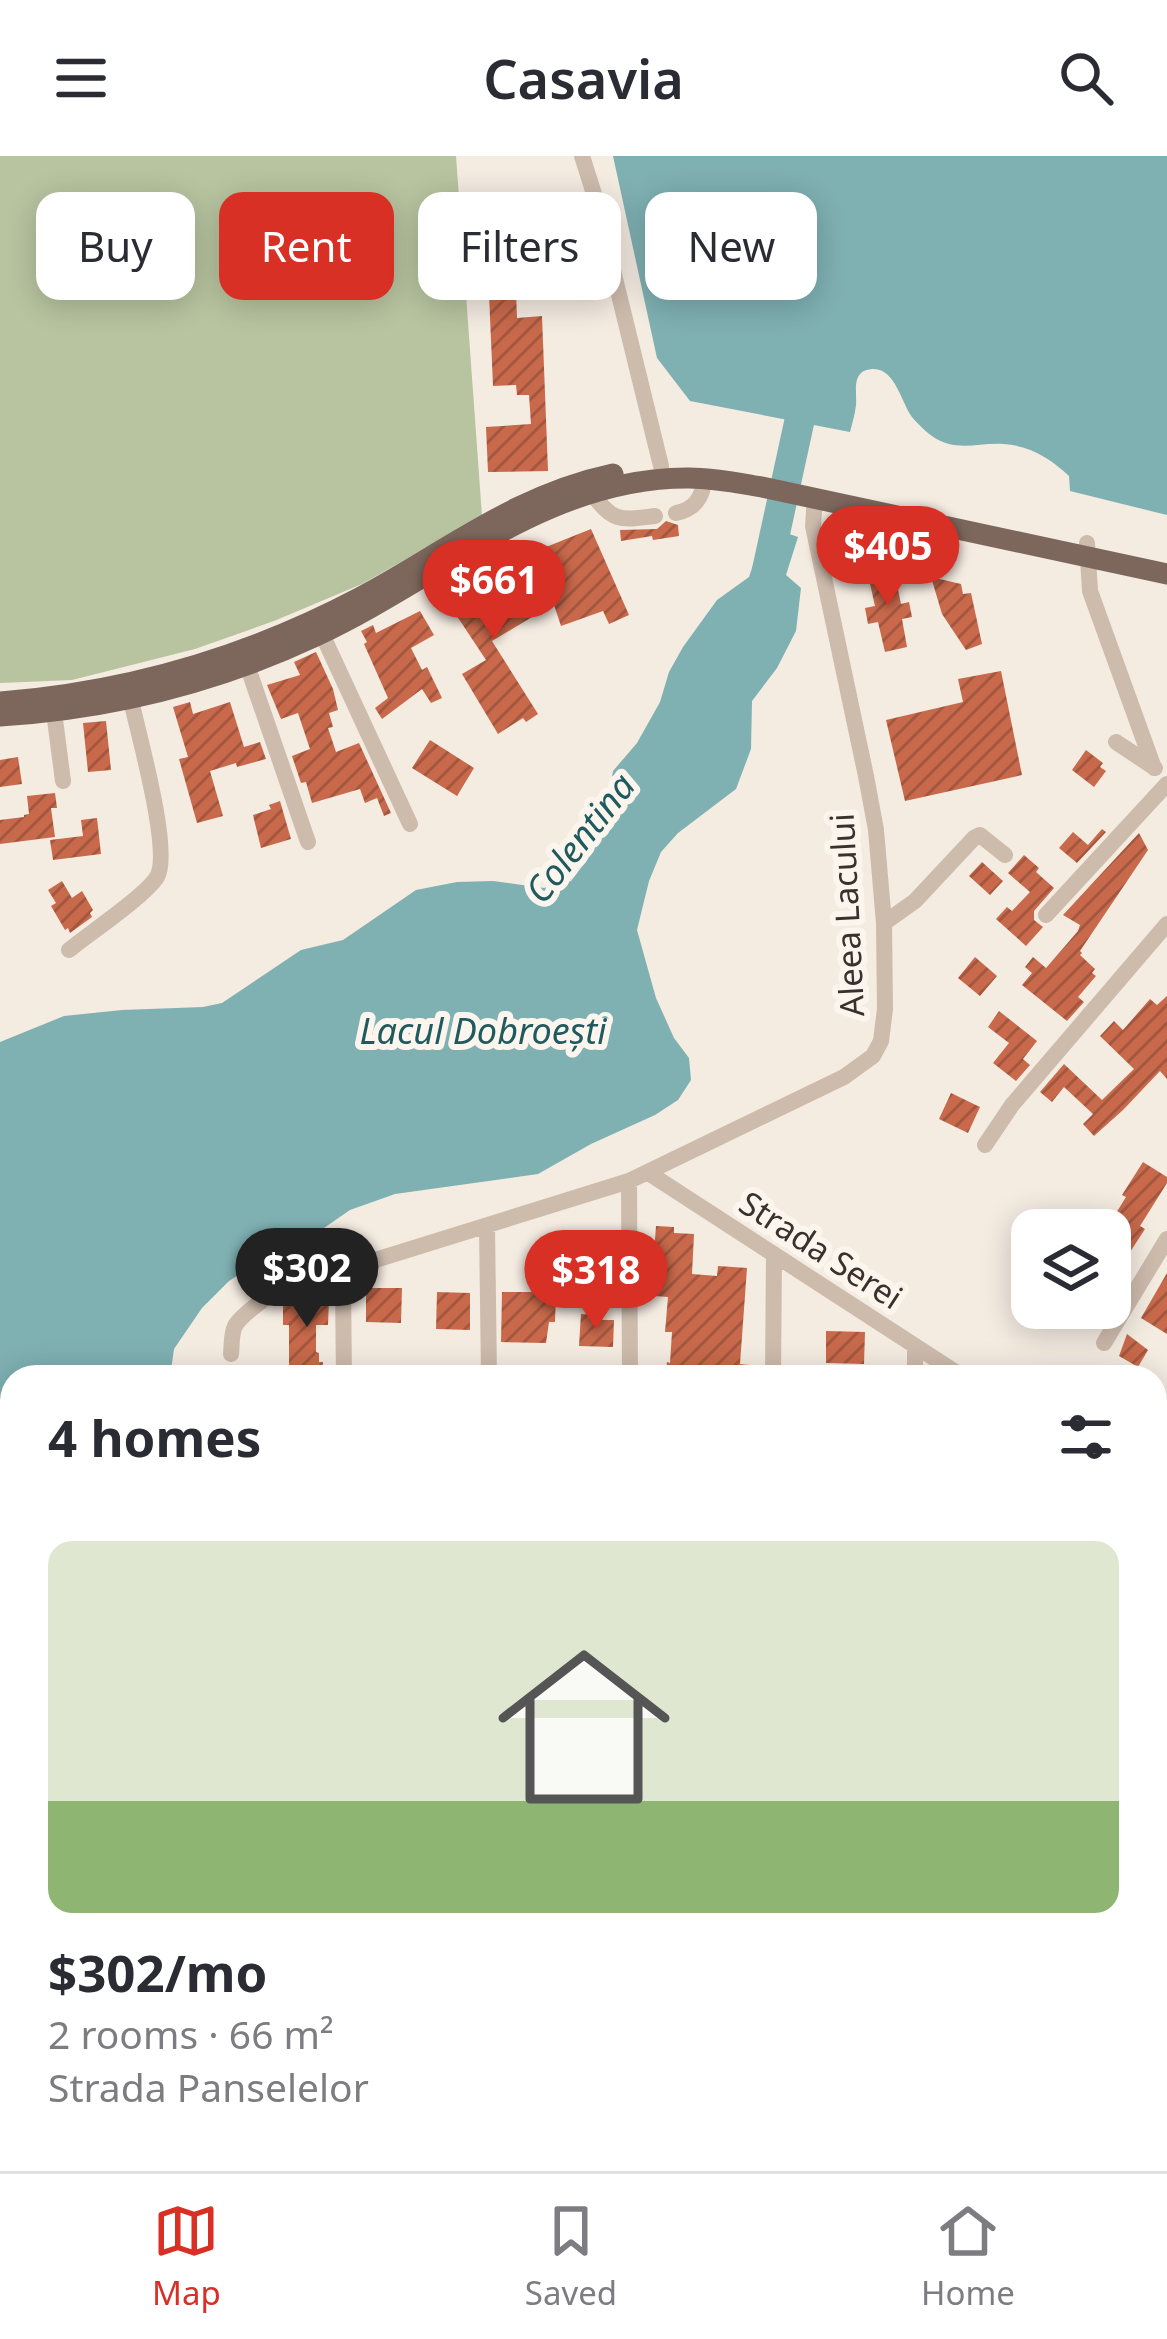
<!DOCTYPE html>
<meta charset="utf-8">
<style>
body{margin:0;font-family:"Noto Sans",sans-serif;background:#f2f2f3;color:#2b2b33;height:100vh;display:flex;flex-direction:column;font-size:45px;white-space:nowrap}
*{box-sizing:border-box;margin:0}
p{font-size:39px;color:#7c7c81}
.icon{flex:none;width:66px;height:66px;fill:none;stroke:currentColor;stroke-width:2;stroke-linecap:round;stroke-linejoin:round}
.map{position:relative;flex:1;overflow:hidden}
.side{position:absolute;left:0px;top:1209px;width:1167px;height:807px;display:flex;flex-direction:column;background:#fff;border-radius:36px 36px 0 0;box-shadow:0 6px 30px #0003}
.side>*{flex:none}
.banner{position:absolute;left:36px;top:36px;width:1095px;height:108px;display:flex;gap:24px}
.controls{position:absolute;left:1011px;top:1053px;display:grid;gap:24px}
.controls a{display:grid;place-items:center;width:120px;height:120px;border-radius:24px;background:#fff;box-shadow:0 6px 30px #0003;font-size:60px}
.price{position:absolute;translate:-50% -102px;padding:0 27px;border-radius:42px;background:#d93025;color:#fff;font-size:39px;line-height:78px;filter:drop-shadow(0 3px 6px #0008)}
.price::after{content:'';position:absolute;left:50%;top:72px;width:36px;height:27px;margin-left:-18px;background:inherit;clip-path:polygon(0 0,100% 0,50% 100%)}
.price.on{background:#222;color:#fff}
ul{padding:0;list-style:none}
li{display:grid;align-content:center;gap:24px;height:636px;padding:0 48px}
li+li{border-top:3px solid #e1e1e2}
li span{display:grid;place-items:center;height:372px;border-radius:24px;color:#555}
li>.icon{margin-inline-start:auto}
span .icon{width:216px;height:216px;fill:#fffc;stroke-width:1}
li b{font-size:51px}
h2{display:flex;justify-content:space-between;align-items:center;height:144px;padding:0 48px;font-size:51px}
.chip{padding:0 42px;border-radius:24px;background:#fff;box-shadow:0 6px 30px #0003;font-size:42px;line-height:108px}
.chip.on{background:#d93025;color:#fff}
header{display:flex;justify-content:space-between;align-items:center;height:156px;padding:0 48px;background:#fff;font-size:54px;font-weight:600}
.tabs{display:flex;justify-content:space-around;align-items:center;height:168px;border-top:3px solid #e1e1e2;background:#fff;font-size:33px;color:#7c7c81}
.tabs a{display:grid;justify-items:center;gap:6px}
.tabs .on{color:#d93025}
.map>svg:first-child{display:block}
.grass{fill:#b8c4a0}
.water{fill:#7fb0b2}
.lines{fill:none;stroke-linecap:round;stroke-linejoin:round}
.river{stroke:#7fb0b2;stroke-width:30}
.building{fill:url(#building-hatch)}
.minor{stroke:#cdbbac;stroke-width:16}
.major{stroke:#7d675c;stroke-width:21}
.labels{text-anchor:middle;stroke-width:12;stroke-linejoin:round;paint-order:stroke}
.street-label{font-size:33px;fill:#3b302b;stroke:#fbf5ee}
.water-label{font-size:36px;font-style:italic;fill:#1f5a5e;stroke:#fbf5ee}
</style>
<header><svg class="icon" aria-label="menu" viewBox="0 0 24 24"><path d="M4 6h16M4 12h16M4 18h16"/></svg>Casavia<svg class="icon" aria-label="search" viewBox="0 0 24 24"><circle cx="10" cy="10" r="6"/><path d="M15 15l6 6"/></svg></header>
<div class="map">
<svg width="1167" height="2015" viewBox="0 0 1167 2015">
<defs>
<pattern id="building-hatch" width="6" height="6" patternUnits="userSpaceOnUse" patternTransform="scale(3)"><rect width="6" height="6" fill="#c8694b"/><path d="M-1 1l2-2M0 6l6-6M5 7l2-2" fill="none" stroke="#a4573f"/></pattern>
</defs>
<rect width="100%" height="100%" fill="#f4ebe1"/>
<!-- grass -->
<path class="grass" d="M0,0H456L482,360L362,428L274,465L195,493L72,524L0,527Z
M0,1812L12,1815V2004H262L272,2015H0Z"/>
<!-- water -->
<path class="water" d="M613,0H1167V359L1070,335L1069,320C1051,303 1031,290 1004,288C978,286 956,297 932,280C926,276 917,267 912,261C901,246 895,212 873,213C851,214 857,234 856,249C855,258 852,268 850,276L690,245L657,202Z
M766,370L798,381L786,419L801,432L796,475L777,512L752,545L751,593L736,633L678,677L661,696L649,725L637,774L656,842L674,882L689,902L691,924L678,944L655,959L591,988L538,1018L395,1038L350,1054L321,1074L281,1091L229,1125L202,1152L174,1193L170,1221H12V1815L0,1812V886L64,860L122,854L203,851L222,847L301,794L343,784L416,734L457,726L493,725L544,732L571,725L593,696L606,658L613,615L637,587L660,546L669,516L683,491L717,444L749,421Z
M262,2004H609L612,2015H272Z"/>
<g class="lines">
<!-- river -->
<path class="river" d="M767,414L799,267L805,226"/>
</g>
<!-- building -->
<path class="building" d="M571,86L586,87L583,117L556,115L557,132L516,136L517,162L542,160L548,315L488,316L486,271L531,268L529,239H517L516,229L493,230L487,92Z
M666,365L678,369L679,380L653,384L652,380L621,385L620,374L657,373Z
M591,373L629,459L609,468L603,455L561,470L536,395Z
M506,393L519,415L508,422L532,461L492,485L538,558L526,566L523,562L498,578L462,518L486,504L439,433L454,424L465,441L497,422L487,405Z
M893,409L901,448L909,446L912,461L902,463L907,491L885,496L878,466L868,468L865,452L875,450L867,414Z
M931,421L961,428L963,438L971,437L982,488L966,494L942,458Z
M420,455L434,479L411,492L422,514L427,511L442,542L431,547L422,533L382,563L375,552L388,542L364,488L367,486L361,475L373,469L376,477Z
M316,496L333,533L338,554L329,557L333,571L328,572L336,596L359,587L391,657L384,660L377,642L365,647L360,633L312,647L306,626L301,627L292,600L310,593L298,557L281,563L267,529L300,519L294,506Z
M1001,515L1022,619L905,645L886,564L963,546L958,523Z
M190,546L193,558L230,546L244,591L260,586L266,603L237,611L236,607L210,615L223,660L197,667L179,603L188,601L173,551Z
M106,565L111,614L88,616L83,567Z
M430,584L474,612L457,640L412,612Z
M1086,594L1103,607L1100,611L1106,615L1094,631L1072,614Z
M18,601L22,628L0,631V604Z
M55,637L57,652H51L55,681L0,688V664L24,661V659L29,658L27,640Z
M280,645L291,683L261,692L253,659L271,653L269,649Z
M97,662L101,698L53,704L50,684L83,680L81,664Z
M1102,673L1106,676L1077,707L1059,692L1073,676L1088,689Z
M1139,677L1148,694L1080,795L1082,797L1080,799L1095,813L1092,817L1096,820L1078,841L1084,846L1067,865L1022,829L1032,817L1025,811L1033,801L1046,812L1078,775L1080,769L1063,759Z
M1024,699L1039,712L1036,716L1054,732L1034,755V764L1043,771L1026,790L996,763L1007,751L1012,755L1030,736L1008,717Z
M982,706L1003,725L990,739L969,720Z
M62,725L72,742L82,735L93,754L90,757L92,761L70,777L68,772L65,774L51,750L56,747L48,734Z
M975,801L997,820L980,840L958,822Z
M1167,840V923L1160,915L1123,954L1094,980L1083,968L1093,958L1064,931L1052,946L1040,936L1064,908L1102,944L1134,913L1100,880L1114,865L1123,874L1150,843L1157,849Z
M999,855L1037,885L1023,903L1030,909L1016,925L993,907L1009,887L988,871Z
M951,937L980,951L968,977L939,963Z
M1143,1006L1167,1021V1027L1140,1070L1145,1073L1110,1127V1067L1126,1041L1122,1039Z
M656,1070L674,1071V1077L694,1078L692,1118L717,1120L718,1110L747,1112L740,1208L749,1209L748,1221H665L667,1206L670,1207L672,1176H665L668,1141L654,1140L658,1097H654Z
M567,1079L596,1081L606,1091L605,1096L599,1103L598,1116H590L587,1135L564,1134L565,1112H540L541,1081L567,1082Z
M1167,1117V1178L1141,1162Z
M330,1118L328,1169H316V1196L319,1197V1206H323L322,1221H289V1169H283V1145L313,1144V1126Z
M366,1132H402L401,1167L366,1166Z
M437,1136L470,1137V1174L436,1173Z
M502,1136H556L555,1166H549L546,1187L501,1186Z
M1052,1152H1097L1084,1172Z
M581,1158L597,1159V1164H614L613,1191L579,1190Z
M826,1175L865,1176L864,1208L826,1207Z
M1127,1178L1148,1194L1138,1211L1119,1200Z
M1155,1792H1167V1841L1155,1847Z"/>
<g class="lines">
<!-- minor -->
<path class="minor" d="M582,0L595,41L661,310
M592,337C612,367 622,364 655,360
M676,357C695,353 702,342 705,323
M1087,387L1090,435L1154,612
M322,478L410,668
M247,509L308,686
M54,556L63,625
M1116,586L1155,612
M1046,759L1167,628
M884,767L915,745L974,682L980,679L1005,699
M69,794C90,777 145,740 157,721C172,696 138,577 131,544
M985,989L1012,949L1167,768
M647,1016L963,1221
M629,1025L630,1221
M487,1069L489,1221
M353,1111L629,1025L844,921L873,900L881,885L885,853L884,767L876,674L866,620L813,370L815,342
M1104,1187L1167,1083
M231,1198C232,1189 231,1178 235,1170C244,1154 311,1109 329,1104L353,1111
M344,1221L343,1131V1123L353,1111
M773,1221L774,1098
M915,1221V1191
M1155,1339L1167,1347
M1155,1405L1167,1368
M1155,1519L1167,1535
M1155,1760L1167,1761
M1155,1778L1167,1779
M0,1833L12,1843
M242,2004L253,2015
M656,2004L662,2015
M838,2004L843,2015
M990,2004L995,2015
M1147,2004L1152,2015"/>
<!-- major -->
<path class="major" d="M0,546C126,536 247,501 359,442C446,396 514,339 613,318
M0,560C110,553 216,527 316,480C439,423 546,321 689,322C714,322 738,327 762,331L1167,418"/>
</g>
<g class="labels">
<!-- street labels -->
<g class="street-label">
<text transform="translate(847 759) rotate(-93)" y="12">Aleea Lacului</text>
<text transform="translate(821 1094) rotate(33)" y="12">Strada Serei</text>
</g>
<!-- water labels -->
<g class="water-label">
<text transform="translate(580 682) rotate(-52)" y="13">Colentina</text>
<text x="483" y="888">Lacul Dobroești</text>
</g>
</g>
</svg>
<div class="controls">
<a><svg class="icon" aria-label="layers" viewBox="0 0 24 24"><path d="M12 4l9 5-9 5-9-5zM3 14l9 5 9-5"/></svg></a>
</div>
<b class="price" style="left:888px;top:452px">$405</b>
<b class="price" style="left:494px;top:486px">$661</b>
<b class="price on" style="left:307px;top:1174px">$302</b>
<b class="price" style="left:596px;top:1176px">$318</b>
<div class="banner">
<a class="chip">Buy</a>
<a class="chip on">Rent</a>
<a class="chip">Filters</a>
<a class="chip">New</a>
</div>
<section class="side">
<h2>4 homes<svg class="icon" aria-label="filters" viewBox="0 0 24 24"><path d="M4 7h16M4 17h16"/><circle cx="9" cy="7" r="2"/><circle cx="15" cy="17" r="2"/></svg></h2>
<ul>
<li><span style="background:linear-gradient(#dfe7d0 70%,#8fb573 0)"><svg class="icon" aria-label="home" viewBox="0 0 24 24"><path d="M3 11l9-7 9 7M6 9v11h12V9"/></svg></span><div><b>$302/mo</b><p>2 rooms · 66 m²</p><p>Strada Panselelor</p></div></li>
</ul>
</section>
</div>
<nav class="tabs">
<a class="on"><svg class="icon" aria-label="map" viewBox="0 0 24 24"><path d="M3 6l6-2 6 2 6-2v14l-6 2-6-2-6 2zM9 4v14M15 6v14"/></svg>Map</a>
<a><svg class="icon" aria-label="saved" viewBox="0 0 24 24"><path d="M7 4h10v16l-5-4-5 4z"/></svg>Saved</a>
<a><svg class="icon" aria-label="home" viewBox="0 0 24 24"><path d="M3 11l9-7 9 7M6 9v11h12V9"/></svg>Home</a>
</nav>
